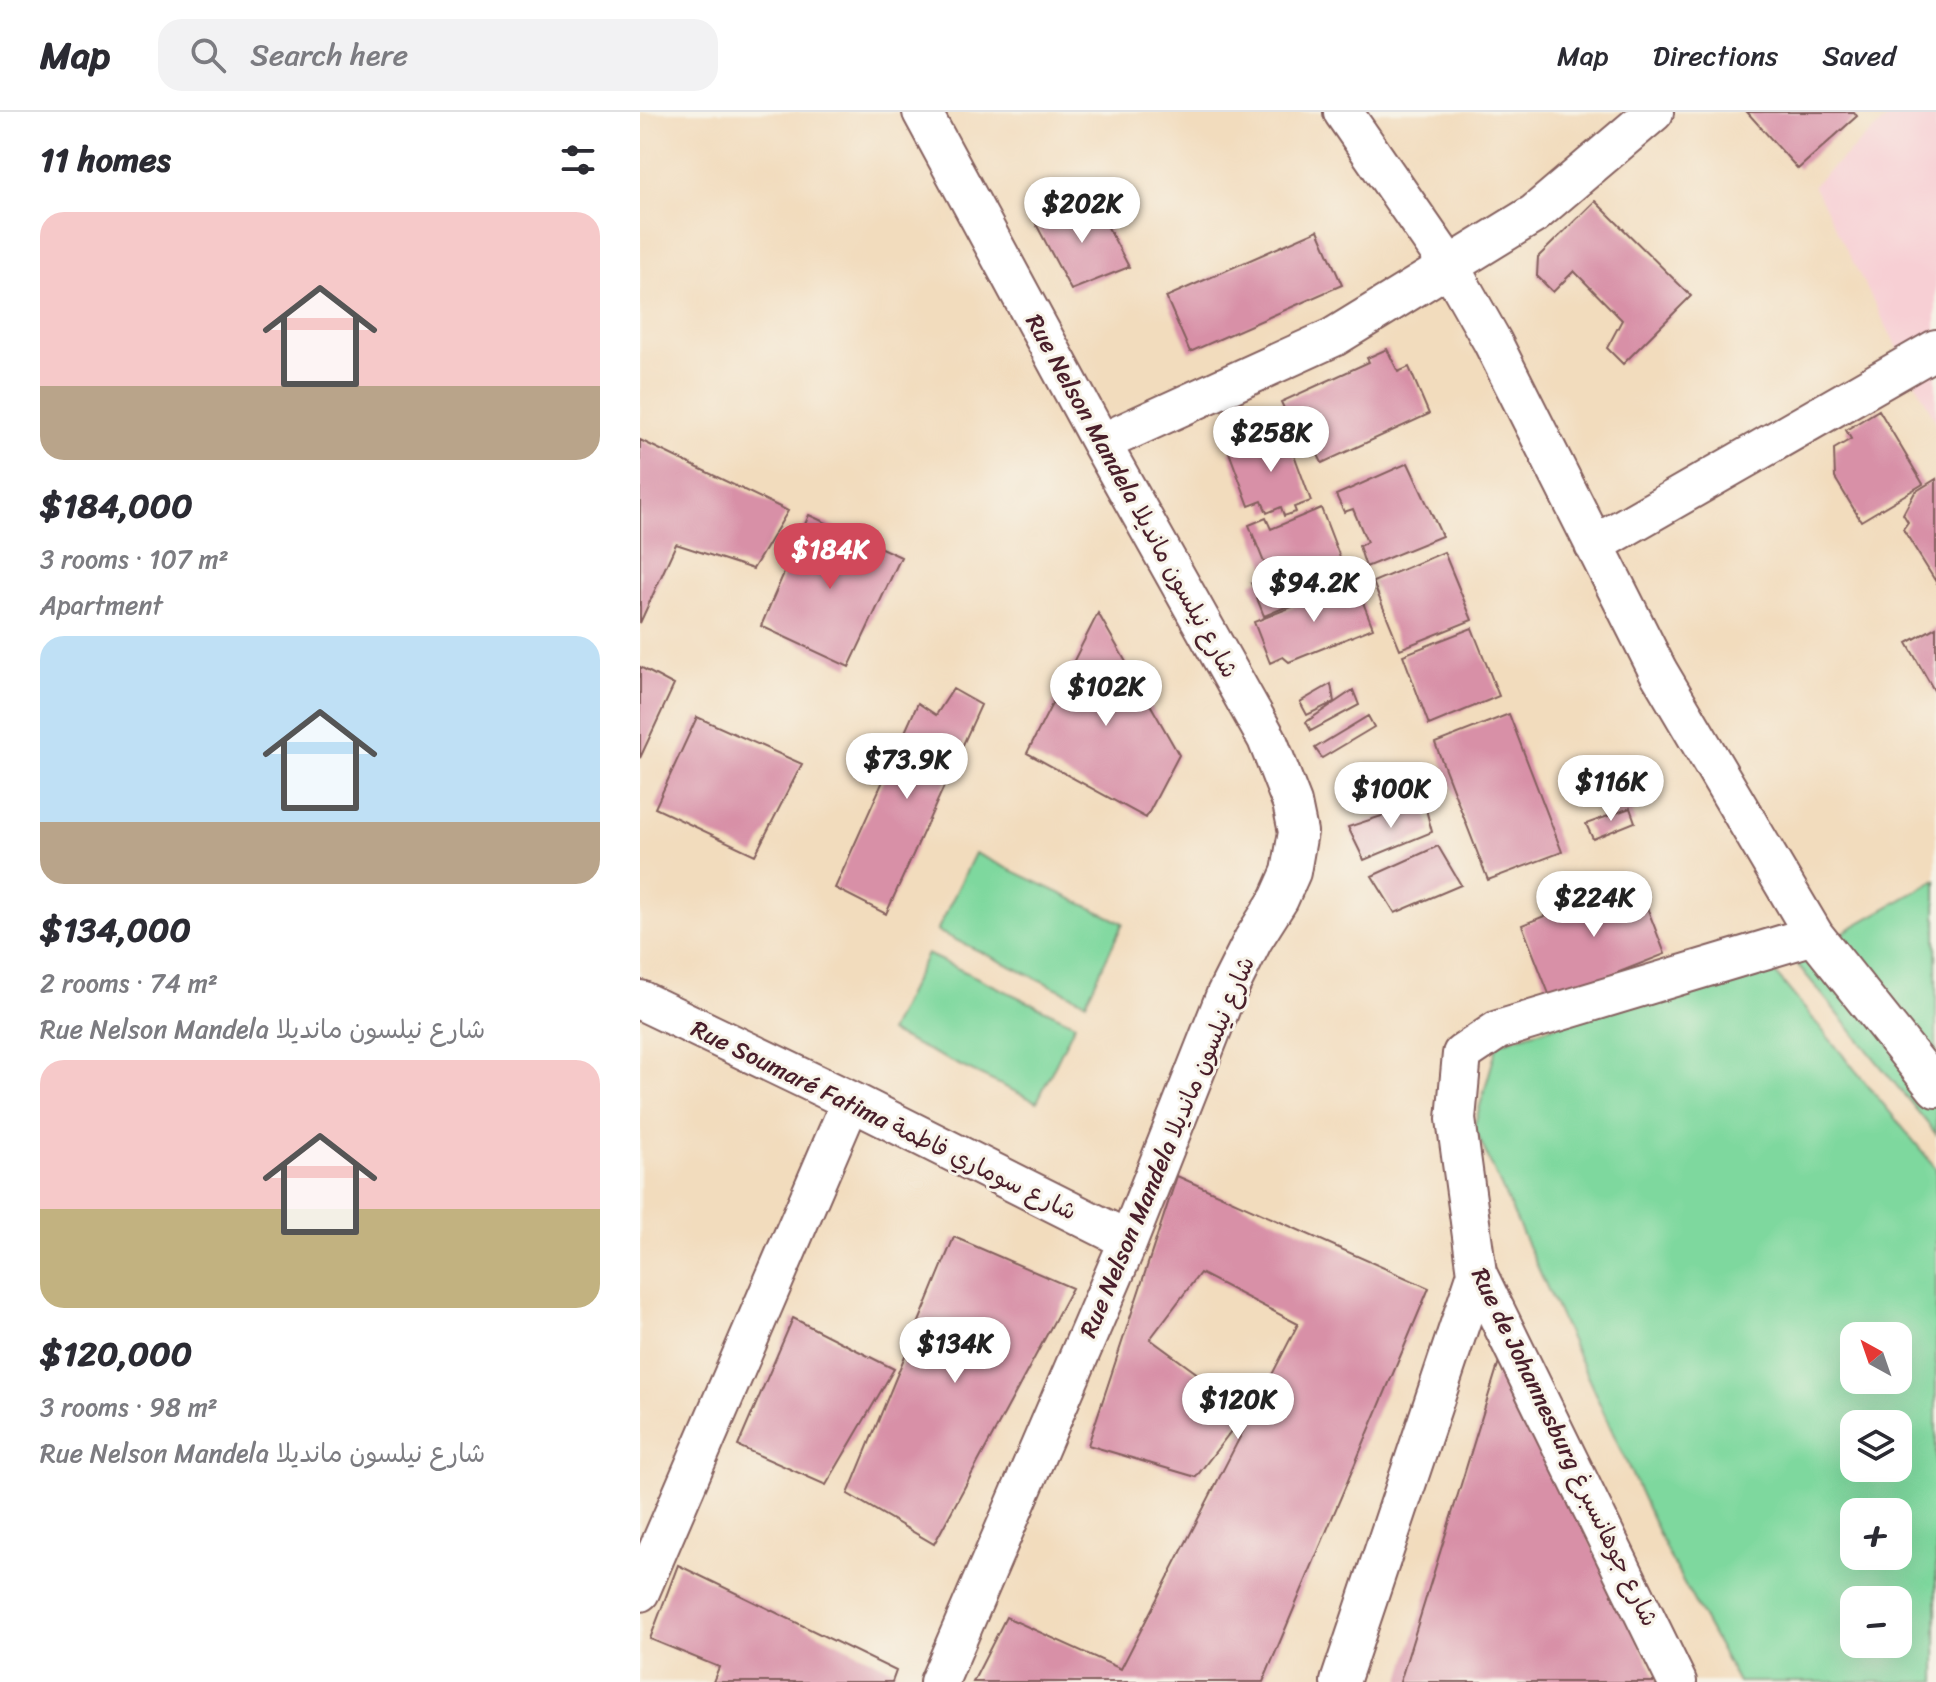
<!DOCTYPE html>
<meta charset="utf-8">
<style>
body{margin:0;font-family:Sriracha,"Playpen Sans Arabic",sans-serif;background:#f2f2f3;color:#2b2b33;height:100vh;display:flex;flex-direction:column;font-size:30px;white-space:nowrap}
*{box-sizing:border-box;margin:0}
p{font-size:26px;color:#7c7c81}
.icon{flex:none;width:44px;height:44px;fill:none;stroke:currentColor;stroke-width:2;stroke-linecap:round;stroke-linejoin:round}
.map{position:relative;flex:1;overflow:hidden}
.panel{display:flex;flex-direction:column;background:#fff;width:640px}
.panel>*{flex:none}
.needle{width:52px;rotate:320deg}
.fabs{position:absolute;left:1200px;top:1210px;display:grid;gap:16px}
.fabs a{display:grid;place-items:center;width:72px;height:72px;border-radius:16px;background:#fff;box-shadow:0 8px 32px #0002;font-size:40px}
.price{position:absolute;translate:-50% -68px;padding:0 18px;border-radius:28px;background:#fff;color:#222;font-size:26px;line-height:52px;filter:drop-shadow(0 2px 4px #0008)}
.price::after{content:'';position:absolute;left:50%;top:48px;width:24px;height:18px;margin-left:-12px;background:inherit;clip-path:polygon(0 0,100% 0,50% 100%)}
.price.current{background:#d1495b;color:#fff}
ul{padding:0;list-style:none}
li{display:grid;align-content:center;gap:16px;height:424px;padding:0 40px}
li span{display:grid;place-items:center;height:248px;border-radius:24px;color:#555}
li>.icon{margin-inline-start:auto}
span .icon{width:144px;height:144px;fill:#fffc;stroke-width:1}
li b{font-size:34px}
h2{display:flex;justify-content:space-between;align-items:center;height:96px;padding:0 40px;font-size:34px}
header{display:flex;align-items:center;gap:48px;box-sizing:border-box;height:112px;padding:0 40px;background:#fff;border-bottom:2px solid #e1e1e2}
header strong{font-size:38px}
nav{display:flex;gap:44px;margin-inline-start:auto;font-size:28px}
.search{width:560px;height:72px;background:#f2f2f3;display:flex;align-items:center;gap:20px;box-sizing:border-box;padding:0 28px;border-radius:24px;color:#7c7c81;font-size:30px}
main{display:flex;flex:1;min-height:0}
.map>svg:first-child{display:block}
.built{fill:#f7cfd4}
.green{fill:#7ed89e;stroke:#647c64;stroke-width:2;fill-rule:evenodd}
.building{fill:#d890a7}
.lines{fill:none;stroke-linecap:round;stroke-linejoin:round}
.minor-casing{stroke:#85615e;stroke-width:42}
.minor{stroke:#fff;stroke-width:38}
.labels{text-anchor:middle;stroke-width:6;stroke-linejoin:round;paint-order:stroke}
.street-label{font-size:24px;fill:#4a1f2b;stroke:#f7f3e8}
</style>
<header>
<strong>Map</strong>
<div class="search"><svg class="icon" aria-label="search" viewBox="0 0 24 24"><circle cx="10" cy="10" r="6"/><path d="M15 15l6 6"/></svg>Search here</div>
<nav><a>Map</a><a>Directions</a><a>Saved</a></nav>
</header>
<main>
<section class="panel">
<h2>11 homes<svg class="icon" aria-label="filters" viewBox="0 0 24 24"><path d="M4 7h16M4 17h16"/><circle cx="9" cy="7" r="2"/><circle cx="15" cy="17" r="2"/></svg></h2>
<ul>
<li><span style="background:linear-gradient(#f6c9c9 70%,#b9a48a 0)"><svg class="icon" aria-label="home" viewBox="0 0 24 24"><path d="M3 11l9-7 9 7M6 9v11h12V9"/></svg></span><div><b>$184,000</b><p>3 rooms · 107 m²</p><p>Apartment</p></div></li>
<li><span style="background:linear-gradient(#bfe0f5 75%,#b9a48a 0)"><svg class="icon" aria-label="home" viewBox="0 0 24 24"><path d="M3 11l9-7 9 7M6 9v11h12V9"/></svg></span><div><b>$134,000</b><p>2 rooms · 74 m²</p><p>Rue Nelson Mandela شارع نيلسون مانديلا</p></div></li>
<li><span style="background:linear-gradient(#f6c9c9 60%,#c2b280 0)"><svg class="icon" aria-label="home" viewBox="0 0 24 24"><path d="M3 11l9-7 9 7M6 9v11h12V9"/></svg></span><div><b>$120,000</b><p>3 rooms · 98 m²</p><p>Rue Nelson Mandela شارع نيلسون مانديلا</p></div></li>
</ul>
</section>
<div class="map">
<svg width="1296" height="1570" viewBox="0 0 1296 1570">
<rect width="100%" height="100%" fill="#f7f3e8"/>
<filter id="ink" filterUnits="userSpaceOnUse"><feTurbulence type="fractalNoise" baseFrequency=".0125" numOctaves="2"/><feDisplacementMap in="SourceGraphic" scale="16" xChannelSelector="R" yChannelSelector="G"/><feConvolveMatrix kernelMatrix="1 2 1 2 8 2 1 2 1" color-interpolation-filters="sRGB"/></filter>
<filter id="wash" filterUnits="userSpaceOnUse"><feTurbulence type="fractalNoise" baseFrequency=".006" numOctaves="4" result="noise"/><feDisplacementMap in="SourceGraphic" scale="32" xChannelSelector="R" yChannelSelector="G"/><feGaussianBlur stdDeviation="1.8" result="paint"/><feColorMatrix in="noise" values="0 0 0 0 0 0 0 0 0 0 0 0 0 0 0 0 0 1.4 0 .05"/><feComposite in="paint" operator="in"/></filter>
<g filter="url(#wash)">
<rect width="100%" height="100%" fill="#f2dcbd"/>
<!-- built -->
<path class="built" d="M1254,0H1296V310L1173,73Z"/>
<!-- green -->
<path class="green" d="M335,741L483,811L446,890L297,819Z
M1296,768V1022L1154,848Z
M287,842L435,912L397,990L249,920Z
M1127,851L1296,1056V1570H1098L1028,1442L834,1015L858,931ZM1214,1224H1258V1268H1214ZM1214,1312H1258V1356H1214ZM1214,1400H1258V1444H1214ZM1214,1488H1258V1532H1214Z"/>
<g id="blocks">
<!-- building -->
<path class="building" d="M1107,0H1214L1217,4L1158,57Z
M453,87L489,155L431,178L396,112Z
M955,89L1051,184L983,252L967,236L982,208L934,159L913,180L897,164L898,145Z
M678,118L702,173L550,240L526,185Z
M747,237L758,260L769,255L789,302L682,351L670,326L660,331L641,290L729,250L727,246Z
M1239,298L1283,372L1221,409L1195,366L1194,337L1211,327L1206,318Z
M645,318L671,389L654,395L656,400L644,404L641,395L627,401L622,389L609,394L589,340Z
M0,328L148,399L113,457L36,432L0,511Z
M768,351L802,424L726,455L719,434L727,430L713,397L704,400L696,383Z
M1296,367V470L1263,417L1268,410L1263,402L1275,380Z
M681,396L709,469L624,504L611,471L629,463L609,413L626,406L631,417Z
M169,403L261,445L209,555L121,514Z
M804,440L832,508L760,537L733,470Z
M715,470L733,516L649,550L643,545L630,551L614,510Z
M458,501L539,643L506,706L387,641Z
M1296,515V582L1267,531Z
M832,516L859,584L789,613L763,543Z
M0,555L34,573L0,646Z
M691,572L694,590L667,603L660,590Z
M313,577L341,593L246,802L195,776L278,591L296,603Z
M713,578L719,593L671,619L666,610Z
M869,602L922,740L848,768L795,631Z
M728,604L734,615L682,646L675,636Z
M57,605L162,652L115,743L15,696Z
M784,690L792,720L724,748L708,715Z
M990,696L995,710L953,727L946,712Z
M798,734L821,773L755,801L732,764Z
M996,767L1025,842L911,887L882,813Z
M537,1064L789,1176L623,1570H333L366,1505L481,1557L658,1212L560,1161L510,1227L607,1298L556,1365L448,1333Z
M314,1125L432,1176L294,1432L208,1382Z
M153,1206L254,1257L186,1373L98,1334Z
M861,1243L1018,1570H760Z
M38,1453L256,1559L252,1570H73L79,1555L10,1527Z"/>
</g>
</g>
<g filter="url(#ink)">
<use href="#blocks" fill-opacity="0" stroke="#85615e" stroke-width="2"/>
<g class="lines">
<!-- minor casing -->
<g class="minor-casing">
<path id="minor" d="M282,0L461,331L627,627L652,691L658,720L651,760L639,787L613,828L586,882L485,1137L299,1570
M703,0L810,155L852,229L1018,559L1174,823L1296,976
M461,331L694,225L894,102L1014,0
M954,433L1296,237
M0,888L211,989L488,1128
M0,1480L211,989
M700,1570L837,1161
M1037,1570L837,1161L816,1007L822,942L858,918L1174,823"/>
</g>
<!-- minor -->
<use href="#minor" class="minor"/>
</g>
</g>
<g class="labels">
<!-- street labels -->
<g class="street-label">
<text transform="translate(492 384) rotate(61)" y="8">Rue Nelson Mandela شارع نيلسون مانديلا</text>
<text transform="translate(244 1008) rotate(26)" y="8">Rue Soumaré Fatima شارع سوماري فاطمة</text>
<text transform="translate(527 1035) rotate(-67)" y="8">Rue Nelson Mandela شارع نيلسون مانديلا</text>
<text transform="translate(925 1335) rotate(64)" y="8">Rue de Johannesburg شارع جوهانسبرغ</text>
</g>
</g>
</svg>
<div class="fabs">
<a><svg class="needle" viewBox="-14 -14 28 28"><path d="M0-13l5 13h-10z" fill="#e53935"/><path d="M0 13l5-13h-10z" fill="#7c7c81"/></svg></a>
<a><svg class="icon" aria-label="layers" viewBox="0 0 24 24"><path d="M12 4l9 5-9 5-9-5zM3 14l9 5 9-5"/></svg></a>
<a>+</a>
<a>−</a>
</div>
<b class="price" style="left:442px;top:133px">$202K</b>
<b class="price" style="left:631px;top:362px">$258K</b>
<b class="price current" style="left:190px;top:479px">$184K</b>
<b class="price" style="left:674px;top:512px">$94.2K</b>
<b class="price" style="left:466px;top:616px">$102K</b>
<b class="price" style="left:267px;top:689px">$73.9K</b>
<b class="price" style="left:971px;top:711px">$116K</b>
<b class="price" style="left:751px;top:718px">$100K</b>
<b class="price" style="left:954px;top:827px">$224K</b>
<b class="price" style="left:315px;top:1273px">$134K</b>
<b class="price" style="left:598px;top:1329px">$120K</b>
</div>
</main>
